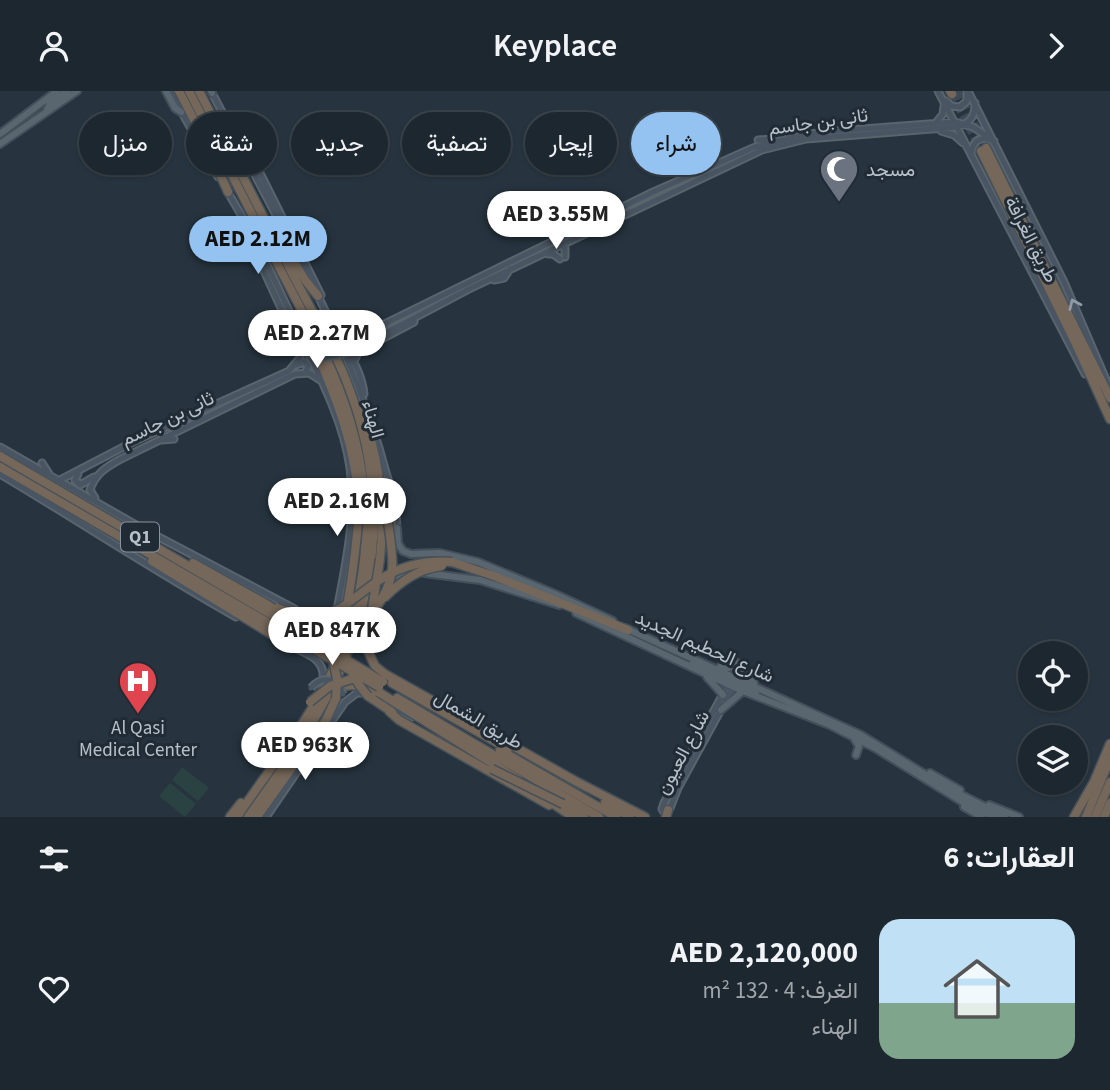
<!DOCTYPE html>
<html lang="ar">
<meta charset="utf-8">
<style>
body{margin:0;font-family:"Source Sans 3",Vazirmatn,sans-serif;background:#252f37;color:#f1f3f6;direction:rtl;height:100vh;display:flex;flex-direction:column;font-size:26px;white-space:nowrap}
*{box-sizing:border-box;margin:0}
p{font-size:23px;color:#a0a5aa}
.icon{flex:none;width:38px;height:38px;fill:none;stroke:currentColor;stroke-width:2;stroke-linecap:round;stroke-linejoin:round}
.map{position:relative;height:726px;overflow:hidden;direction:ltr}
.panel{display:flex;flex-direction:column;background:#1d272f;flex:1}
.panel>*{flex:none}
.hud{position:absolute;left:21px;top:21px;width:700px;height:63px;direction:rtl;display:flex;gap:14px}
.tools{position:absolute;left:1018px;top:550px;display:grid;gap:14px}
.tools a{display:grid;place-items:center;width:70px;height:70px;border-radius:50%;background:#1d272f;box-shadow:0 2px 5px #0004,0 0 0 2px #3b444b;font-size:35px}
.price{position:absolute;translate:-50% -60px;padding:0 16px;border-radius:24px;background:#fff;color:#222;font-size:23px;line-height:46px;filter:drop-shadow(0 2px 4px #0008)}
.price::after{content:'';position:absolute;left:50%;top:42px;width:21px;height:16px;margin-left:-10px;background:inherit;clip-path:polygon(0 0,100% 0,50% 100%)}
.price.current{background:#94c3f2;color:#111}
ul{padding:0;list-style:none}
li{display:flex;align-items:center;gap:21px;height:175px;padding:0 35px}
li+li{border-top:2px solid #3b444b}
li span{display:grid;place-items:center;flex:none;width:196px;height:140px;border-radius:21px;color:#555}
li>.icon{margin-inline-start:auto}
span .icon{width:84px;height:84px;fill:#fffc;stroke-width:1}
li b{font-size:30px}
h2{display:flex;justify-content:space-between;align-items:center;height:84px;padding:0 35px;font-size:30px}
.chip{padding:0 24px;border-radius:32px;background:#1d272f;box-shadow:0 2px 5px #0004,0 0 0 2px #3b444b;font-size:24px;line-height:63px}
.chip.current{background:#94c3f2;color:#111}
header{display:flex;justify-content:space-between;align-items:center;height:91px;padding:0 35px;background:#1d272f;font-size:32px;font-weight:600}
.map>svg:first-child{display:block}
.green{fill:#2a4241}
.lines{fill:none;stroke-linecap:round;stroke-linejoin:round}
.highway-tunnel{stroke:#3d4954;stroke-width:8;stroke-dasharray:8 4;stroke-linecap:butt}
.secondary-casing{stroke:#59646d;stroke-width:9}
.primary-casing{stroke:#454f59;stroke-width:10}
.highway-casing{stroke:#46515a;stroke-width:11}
.secondary{stroke:#495562;stroke-width:5}
.primary{stroke:#59656f;stroke-width:6}
.highway{stroke:#756759;stroke-width:8}
.secondary-bridge-casing{stroke:#59646d;stroke-width:9;stroke-linecap:butt}
.highway-bridge-casing{stroke:#46515a;stroke-width:11;stroke-linecap:butt}
.secondary-bridge{stroke:#495562;stroke-width:5}
.highway-bridge{stroke:#756759;stroke-width:8}
.oneway{stroke:#919ba6}
.labels{text-anchor:middle;stroke-width:6;stroke-linejoin:round;paint-order:stroke}
.shield{fill:#202b35;stroke:#8a949d;stroke-width:2}
.shield-label{font-size:18px;font-weight:bold;fill:#b8c1ca}
.street-label{font-size:19px;fill:#b8c1ca;stroke:#202b35}
.poi-label{font-size:19px;fill:#b8c1ca;stroke:#202b35;text-anchor:start}
</style>
<header><svg class="icon" aria-label="forward" viewBox="0 0 24 24"><path d="M9 5l7 7-7 7"/></svg>Keyplace<svg class="icon" aria-label="person" viewBox="0 0 24 24"><circle cx="12" cy="8" r="4"/><path d="M4 21q1-7 8-7t8 7"/></svg></header>
<div class="map">
<svg width="1110" height="726" viewBox="0 0 1110 726">
<rect width="100%" height="100%" fill="#27343f"/>
<!-- green -->
<path class="green" d="M182,676L209,697L198,710L172,689Z
M170,692L196,713L185,726L159,705Z"/>
<g class="lines">
<!-- highway-tunnel -->
<path class="highway-tunnel" d="M958,0L986,57
M952,3L981,60"/>
<!-- secondary casing -->
<g class="secondary-casing">
<path id="secondary" d="M170,0L218,86
M211,0L311,191
M938,0L1085,283
M968,0L1064,191L1110,298
M946,10L951,15L960,16L967,10V1
M935,33L943,23L944,15
M941,40L954,44L963,52
M758,49L774,48
M971,64C972,51 979,45 991,49
M251,71L260,82L321,204
M227,100C257,149 280,201 304,252C323,292 344,333 350,377C357,429 344,480 335,530
M565,153V166
M258,159L264,180L291,239
M548,163H553L560,168
M494,189L504,187L510,178
M317,203C345,259 369,318 385,378C391,398 399,420 396,441
M340,245L346,249L354,248L653,101L755,56L790,47L823,41L955,31L973,36L994,50
M342,248C351,266 362,283 364,303
M361,255L469,198L762,59L806,48L957,36C970,32 975,26 975,12
M354,270L359,260L414,231
M296,274L304,271L308,275L305,282
M162,349L174,348
M0,356L136,434L293,517L324,539L331,547L334,555
M42,372L49,383
M0,383C79,430 156,481 236,526
M78,383L75,389L80,394L94,386
M58,390L133,351L289,280L299,268L305,254
M95,407L90,399C95,383 106,376 121,368L295,283L309,282L320,289
M294,557C311,564 326,570 323,591
M729,592L664,712L662,718L664,721L670,717L678,697L735,593
M384,611L412,626
M266,726L345,611L357,602H366"/>
</g>
<!-- primary casing -->
<g class="primary-casing">
<path id="primary" d="M166,0L175,17L181,21
M211,0L212,2
M47,19L50,12L67,0
M0,43L57,0
M0,53L77,0
M397,437L398,453L403,460L411,463L440,462L478,471L555,503L613,530
M424,482L480,489L559,514
M390,486L414,483
M576,522L738,598L830,634L875,657L961,710L994,726
M625,537L861,644L944,695L1005,726
M692,573L730,590L738,587
M720,576L729,577L738,572
M741,578L754,592
M707,586L723,604
M731,592H737L757,600
M721,619L743,600
M855,649L859,655L856,664
M930,682L960,699
M989,714L1019,726
M964,716L982,726"/>
</g>
<!-- highway casing -->
<g class="highway-casing">
<path id="highway" d="M179,0L207,54L228,101
M189,0C219,58 248,116 278,174C296,209 315,243 331,278C373,374 379,473 337,570C313,626 271,675 237,726
M199,0C230,60 260,120 291,180C309,216 331,251 346,289C383,382 383,475 345,568C322,624 283,677 248,726
M950,0L952,3
M986,57L1110,307
M981,60L1075,251L1110,328
M279,146L305,189L318,205
M316,261C338,309 354,355 359,408
M361,320C380,367 385,417 380,468
M0,365L279,528
M0,376L274,535
M391,439L393,404
M152,470L276,546
M452,471L494,485L628,539
M193,472L268,514L319,548
M385,583L577,691L645,726
M392,592L508,658
M336,601L344,595L353,594L380,602L519,689
M368,605L392,621
M397,607L599,726
M389,620L399,629L549,714
M500,659L616,726
M546,708L573,726
M605,711L630,726
M563,713L584,726
M230,726L241,712
M257,726L326,629L336,607
M666,726L668,719
M1074,726L1094,691L1110,653
M1086,726L1110,668
M1095,726L1110,691
M1104,726L1110,712"/>
</g>
<!-- secondary -->
<use href="#secondary" class="secondary"/>
<!-- primary -->
<use href="#primary" class="primary"/>
<!-- highway -->
<use href="#highway" class="highway"/>
<!-- secondary-bridge casing -->
<g class="secondary-bridge-casing">
<path id="secondary-bridge" d="M291,239C307,276 331,269 361,255
M335,530V541L341,549L353,551L361,545
M311,597C322,584 338,587 343,603"/>
</g>
<!-- highway-bridge casing -->
<g class="highway-bridge-casing">
<path id="highway-bridge" d="M359,408C359,436 355,463 351,491C344,537 334,567 368,605
M380,468L366,556L375,575L385,583
M384,507C401,490 418,478 442,475
M277,517C335,538 341,513 384,486C405,474 428,469 452,471
M279,528L383,591
M274,535L379,596
M276,546C312,568 346,554 371,523C381,511 390,496 392,479C394,459 386,419 382,398
M333,569L337,588L336,607
M310,611L330,595L358,586
M492,678L563,713"/>
</g>
<!-- secondary-bridge -->
<use href="#secondary-bridge" class="secondary-bridge"/>
<!-- highway-bridge -->
<use href="#highway-bridge" class="highway-bridge"/>
</g>
<!-- one-way arrows -->
<defs><path id="oneway-chevron" d="M-2-3.5L2.5 0L-2 3.5" fill="none" stroke-width="1.6" stroke-linecap="round" stroke-linejoin="round" transform="scale(1.75)"/></defs>
<use class="oneway" href="#oneway-chevron" transform="translate(1074 213) rotate(-114)"/>
<!-- icons -->
<defs>
<g id="mosque-pin" transform="scale(2.0125)"><path d="M0 17L-7.5 6A9.5 9.5 0 1 1 7.5 6Z" fill="#6b7280" stroke="#202b35"/><path d="M3.5-4.9A6 6 0 1 0 3.5 4.9A5 5 0 1 1 3.5-4.9Z" fill="#fff"/></g>
<g id="hospital-pin" transform="scale(2.0125)"><path d="M0 17L-7.5 6A9.5 9.5 0 1 1 7.5 6Z" fill="#e0444e" stroke="#202b35"/><path d="M-5-5h3v3.5h4V-5h3V5h-3V1.5h-4V5h-3Z" fill="#fff"/></g>
</defs>
<g fill-rule="evenodd">
<use href="#mosque-pin" x="839" y="78"/>
<use href="#hospital-pin" x="138" y="590"/>
</g>
<g class="labels">
<!-- shield labels -->
<rect class="shield" x="121" y="431.5" width="38" height="29" rx="5"/>
<g class="shield-label">
<text x="140" y="452">Q1</text>
</g>
<!-- street labels -->
<g class="street-label">
<text transform="translate(818 30) rotate(-8)" y="7">ثانى بن جاسم</text>
<text transform="translate(1032 148) rotate(63)" y="7">طريق الغرافة</text>
<text transform="translate(167 327) rotate(-26)" y="7">ثانى بن جاسم</text>
<text transform="translate(374 328) rotate(74)" y="7">الهناء</text>
<text transform="translate(705 555) rotate(24)" y="7">شارع الحطيم الجديد</text>
<text transform="translate(479 628) rotate(30)" y="7">طريق الشمال</text>
<text transform="translate(682 661) rotate(-62)" y="7">شارع العيون</text>
</g>
<!-- poi labels -->
<g class="poi-label">
<text x="866" y="85">مسجد</text>
<text x="138" y="643" text-anchor="middle">Al Qasi<tspan x="138" dy="22">Medical Center</tspan></text>
</g>
</g>
</svg>
<div class="tools">
<a><svg class="icon" aria-label="locate" viewBox="0 0 24 24"><circle cx="12" cy="12" r="6"/><path d="M12 2v4M12 18v4M2 12h4M18 12h4"/></svg></a>
<a><svg class="icon" aria-label="layers" viewBox="0 0 24 24"><path d="M12 4l9 5-9 5-9-5zM3 14l9 5 9-5"/></svg></a>
</div>
<b class="price" style="left:556px;top:160px">AED 3.55M</b>
<b class="price current" style="left:258px;top:185px">AED 2.12M</b>
<b class="price" style="left:317px;top:279px">AED 2.27M</b>
<b class="price" style="left:337px;top:447px">AED 2.16M</b>
<b class="price" style="left:332px;top:576px">AED 847K</b>
<b class="price" style="left:305px;top:691px">AED 963K</b>
<div class="hud">
<a class="chip current">شراء</a>
<a class="chip">إيجار</a>
<a class="chip">تصفية</a>
<a class="chip">جديد</a>
<a class="chip">شقة</a>
<a class="chip">منزل</a>
</div>
</div>
<section class="panel">
<h2>العقارات: 6<svg class="icon" aria-label="filters" viewBox="0 0 24 24"><path d="M4 7h16M4 17h16"/><circle cx="9" cy="7" r="2"/><circle cx="15" cy="17" r="2"/></svg></h2>
<ul>
<li><span style="background:linear-gradient(#bfe0f5 60%,#7fa58c 0)"><svg class="icon" aria-label="home" viewBox="0 0 24 24"><path d="M3 11l9-7 9 7M6 9v11h12V9"/></svg></span><div><b>AED 2,120,000</b><p>الغرف: 4 · 132 m²</p><p>الهناء</p></div><svg class="icon" aria-label="heart" viewBox="0 0 24 24"><path d="M12 20l-8-8c-3-5 5-10 8-4 3-6 11-1 8 4z"/></svg></li>
</ul>
</section>
